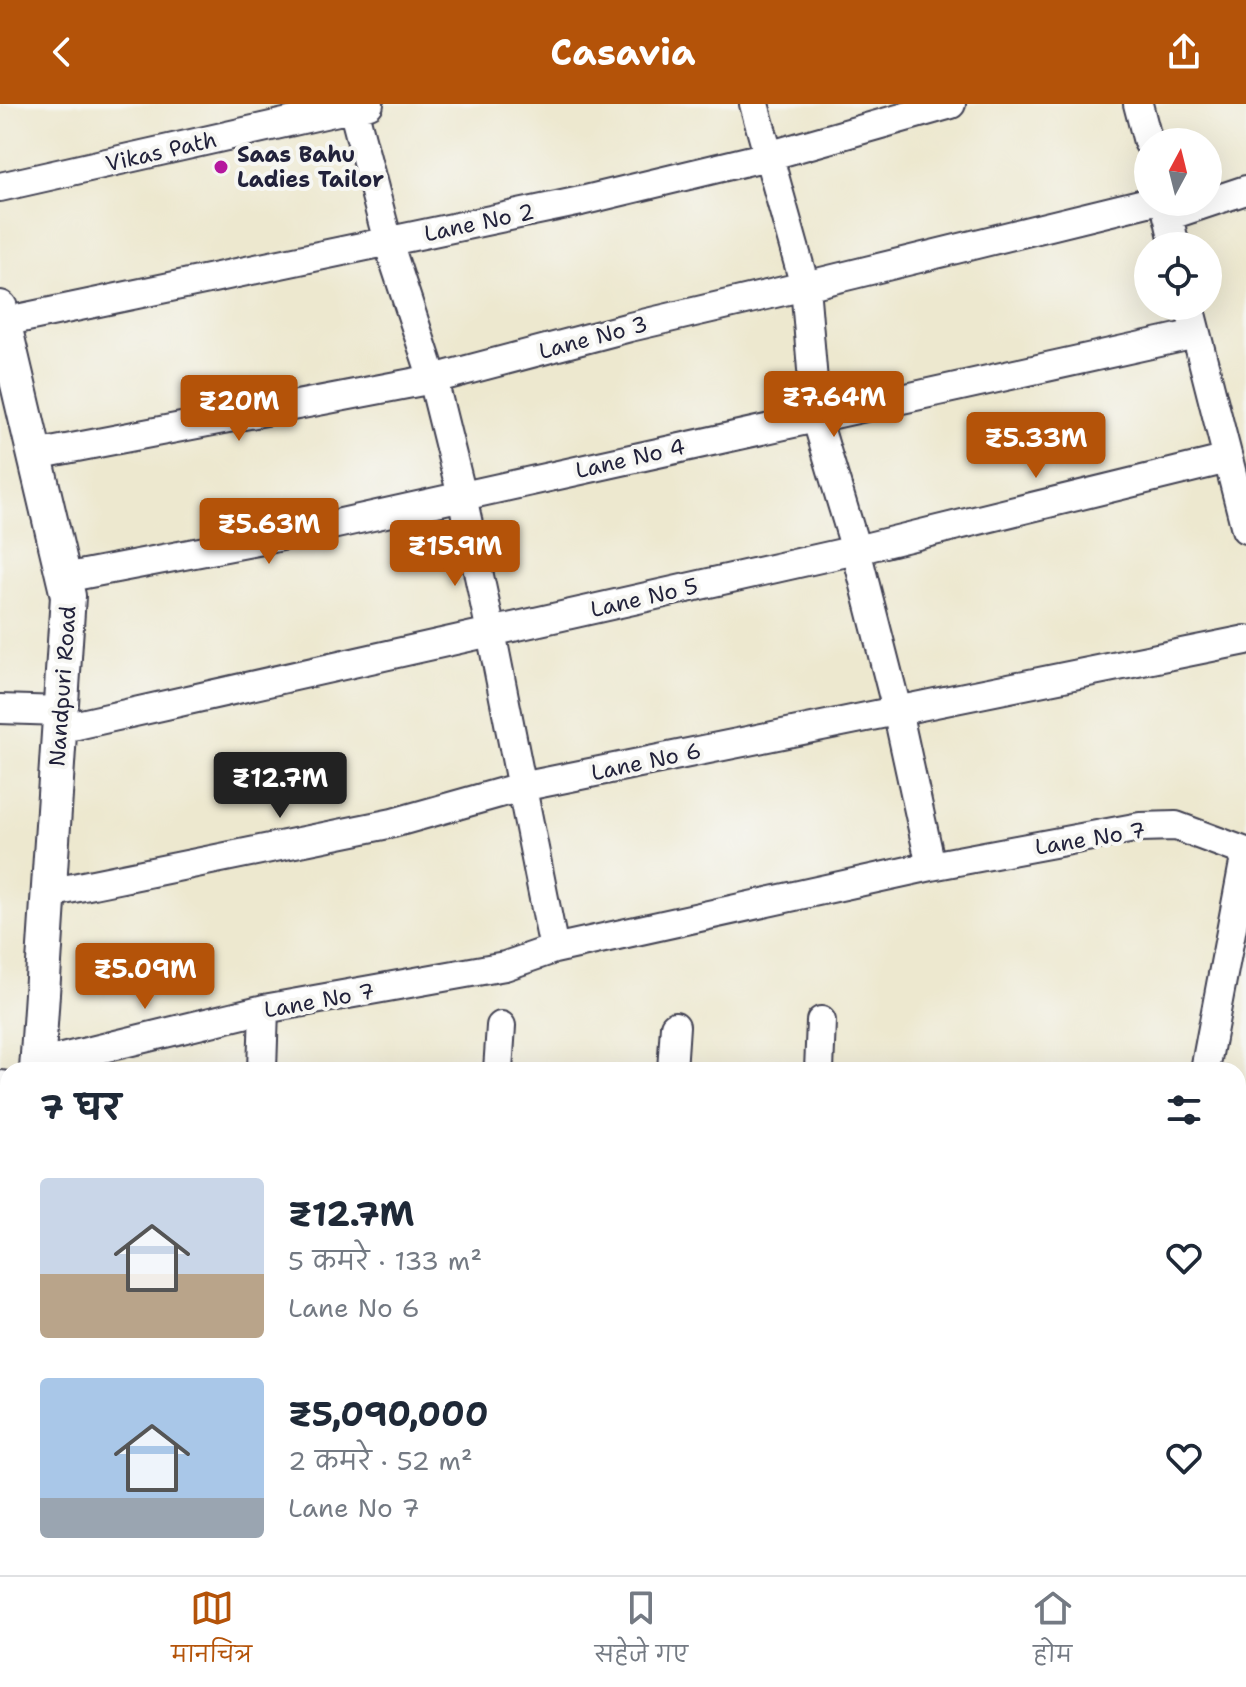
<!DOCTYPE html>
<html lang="hi">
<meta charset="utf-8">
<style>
body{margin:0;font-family:"Shantell Sans","Playpen Sans Deva",sans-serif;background:#f6f6f7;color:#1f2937;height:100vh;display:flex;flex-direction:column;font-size:30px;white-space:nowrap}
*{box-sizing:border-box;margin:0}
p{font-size:26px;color:#747a83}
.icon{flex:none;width:44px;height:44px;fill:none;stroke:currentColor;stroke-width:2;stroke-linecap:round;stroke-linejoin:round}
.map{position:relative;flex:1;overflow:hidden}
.side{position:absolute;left:0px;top:958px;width:1246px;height:514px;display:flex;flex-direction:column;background:#fff;border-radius:24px 24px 0 0;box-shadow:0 8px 32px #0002}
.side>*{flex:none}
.needle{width:52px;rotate:7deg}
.fabs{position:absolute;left:1134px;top:24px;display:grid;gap:16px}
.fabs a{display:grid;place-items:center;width:88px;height:88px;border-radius:50%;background:#fff;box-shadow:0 8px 32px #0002;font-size:40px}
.price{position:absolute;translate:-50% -68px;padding:0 18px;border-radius:8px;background:#b45309;color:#fff;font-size:26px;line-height:52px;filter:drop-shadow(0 2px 4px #0008)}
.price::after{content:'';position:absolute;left:50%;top:48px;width:24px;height:18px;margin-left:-12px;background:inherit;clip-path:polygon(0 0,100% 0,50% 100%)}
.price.selected{background:#222;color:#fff}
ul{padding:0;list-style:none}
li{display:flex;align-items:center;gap:24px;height:200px;padding:0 40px}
li span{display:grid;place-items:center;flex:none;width:224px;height:160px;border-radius:8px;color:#555}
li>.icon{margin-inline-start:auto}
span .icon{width:96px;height:96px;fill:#fffc;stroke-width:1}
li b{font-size:34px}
h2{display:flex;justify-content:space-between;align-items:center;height:96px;padding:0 40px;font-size:34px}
header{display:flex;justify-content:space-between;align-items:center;height:104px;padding:0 40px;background:#b45309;color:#fff;font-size:36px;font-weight:700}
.tab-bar{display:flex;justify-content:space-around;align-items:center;height:112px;border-top:2px solid #e0e1e3;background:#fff;font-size:22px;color:#747a83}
.tab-bar a{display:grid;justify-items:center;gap:4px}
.tab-bar .selected{color:#b45309}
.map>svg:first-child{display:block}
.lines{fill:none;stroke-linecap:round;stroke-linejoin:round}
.minor-casing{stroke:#404051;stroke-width:32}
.tertiary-casing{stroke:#404051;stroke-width:38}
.minor{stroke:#fff;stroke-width:28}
.tertiary{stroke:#fff;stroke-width:34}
.poi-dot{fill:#b5179e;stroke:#f6f6f2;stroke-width:3}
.labels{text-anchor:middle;stroke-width:8;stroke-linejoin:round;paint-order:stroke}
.street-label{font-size:22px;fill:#22223b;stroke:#f6f6f2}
.poi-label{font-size:22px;font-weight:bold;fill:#22223b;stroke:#f6f6f2;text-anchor:start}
</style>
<header><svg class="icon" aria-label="back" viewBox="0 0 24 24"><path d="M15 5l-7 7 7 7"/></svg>Casavia<svg class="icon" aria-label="share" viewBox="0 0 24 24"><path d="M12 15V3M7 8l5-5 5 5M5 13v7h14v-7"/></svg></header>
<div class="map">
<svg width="1246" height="1471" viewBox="0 0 1246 1471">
<rect width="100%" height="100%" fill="#f6f6f2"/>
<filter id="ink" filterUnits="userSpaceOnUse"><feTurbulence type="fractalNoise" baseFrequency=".0125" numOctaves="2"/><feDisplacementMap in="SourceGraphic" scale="16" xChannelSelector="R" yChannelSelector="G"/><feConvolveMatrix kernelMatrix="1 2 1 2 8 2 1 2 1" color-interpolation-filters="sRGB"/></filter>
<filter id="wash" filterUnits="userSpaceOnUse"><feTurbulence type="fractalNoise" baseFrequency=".006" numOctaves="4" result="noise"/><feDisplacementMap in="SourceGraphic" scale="32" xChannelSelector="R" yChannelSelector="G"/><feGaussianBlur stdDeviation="1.8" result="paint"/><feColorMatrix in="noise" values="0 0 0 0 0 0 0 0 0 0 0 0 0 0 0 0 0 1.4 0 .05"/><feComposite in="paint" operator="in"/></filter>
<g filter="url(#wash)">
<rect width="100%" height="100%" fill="#ede8cf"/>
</g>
<g filter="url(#ink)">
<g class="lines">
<!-- minor casing -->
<g class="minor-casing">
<path id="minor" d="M754,0L805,182L816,313L856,446L897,606L931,762
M1138,0L1148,38
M353,4L388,138L433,275L462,392L491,528L554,845
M0,83L369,0
M1165,98L1175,142
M1168,112L1246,86
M1189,202L1246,425
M3,218L581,97L768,52L951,0
M35,351L433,275L630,223L805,182L1148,98
M64,474L273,434L1196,230
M0,605L61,607
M59,625L856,446L1228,355
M49,789L393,719L521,683L1246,536
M37,960L264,905L505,862L554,845L931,762L1140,723L1176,722L1246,748
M262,966L264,905
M498,966L501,922
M672,966L675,922
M819,966L821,917
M1205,966L1246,748
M0,981L8,982
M1238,1333L1246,1335
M1142,1464L1179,1471
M242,1471V1464
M461,1471V1464
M631,1471V1464
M1105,1471L1106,1464"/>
</g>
<!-- tertiary casing -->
<g class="tertiary-casing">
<path id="tertiary" d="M0,204L68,492L37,966
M4,1471L8,1404"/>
</g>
<!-- minor -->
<use href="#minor" class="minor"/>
<!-- tertiary -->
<use href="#tertiary" class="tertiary"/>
</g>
</g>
<!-- markers -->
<circle class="poi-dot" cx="221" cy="63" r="8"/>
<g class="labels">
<!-- street labels -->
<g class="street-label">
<text transform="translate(161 47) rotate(-13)" y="8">Vikas Path</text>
<text transform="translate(479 118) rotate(-12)" y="8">Lane No 2</text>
<text transform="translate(593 233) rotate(-15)" y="8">Lane No 3</text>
<text transform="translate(630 354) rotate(-13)" y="8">Lane No 4</text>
<text transform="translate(644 493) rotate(-13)" y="8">Lane No 5</text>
<text transform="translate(62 582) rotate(-86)" y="8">Nandpuri Road</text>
<text transform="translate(646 657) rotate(-12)" y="8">Lane No 6</text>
<text transform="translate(1090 734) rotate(-9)" y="8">Lane No 7</text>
<text transform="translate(319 896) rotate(-10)" y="8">Lane No 7</text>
</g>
<!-- poi labels -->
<g class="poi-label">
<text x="237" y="58">Saas Bahu<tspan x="237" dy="25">Ladies Tailor</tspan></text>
</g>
</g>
</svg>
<div class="fabs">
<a><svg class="needle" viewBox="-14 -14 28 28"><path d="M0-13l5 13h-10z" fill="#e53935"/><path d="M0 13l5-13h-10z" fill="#747a83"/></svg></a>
<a><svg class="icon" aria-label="locate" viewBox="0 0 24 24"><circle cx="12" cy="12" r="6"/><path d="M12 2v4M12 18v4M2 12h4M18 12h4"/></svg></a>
</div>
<b class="price" style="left:834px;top:335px">₹7.64M</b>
<b class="price" style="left:239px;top:339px">₹20M</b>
<b class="price" style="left:1036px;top:376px">₹5.33M</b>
<b class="price" style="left:269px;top:462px">₹5.63M</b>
<b class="price" style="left:455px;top:484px">₹15.9M</b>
<b class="price selected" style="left:280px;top:716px">₹12.7M</b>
<b class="price" style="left:145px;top:907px">₹5.09M</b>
<section class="side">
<h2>7 घर<svg class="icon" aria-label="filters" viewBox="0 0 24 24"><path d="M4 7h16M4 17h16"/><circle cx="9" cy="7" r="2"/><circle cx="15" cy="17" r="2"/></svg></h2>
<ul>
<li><span style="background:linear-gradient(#c9d6e8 60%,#b9a48a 0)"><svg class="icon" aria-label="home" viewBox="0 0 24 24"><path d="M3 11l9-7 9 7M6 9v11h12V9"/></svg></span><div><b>₹12.7M</b><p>5 कमरे · 133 m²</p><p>Lane No 6</p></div><svg class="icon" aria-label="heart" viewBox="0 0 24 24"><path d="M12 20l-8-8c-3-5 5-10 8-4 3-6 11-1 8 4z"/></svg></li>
<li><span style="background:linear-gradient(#a9c7e8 75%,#9aa5b1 0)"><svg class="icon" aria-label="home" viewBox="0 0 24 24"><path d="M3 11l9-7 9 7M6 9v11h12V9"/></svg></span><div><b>₹5,090,000</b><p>2 कमरे · 52 m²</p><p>Lane No 7</p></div><svg class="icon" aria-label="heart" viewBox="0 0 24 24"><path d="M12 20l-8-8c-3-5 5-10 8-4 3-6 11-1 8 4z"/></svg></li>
</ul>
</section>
</div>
<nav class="tab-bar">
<a class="selected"><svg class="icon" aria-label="map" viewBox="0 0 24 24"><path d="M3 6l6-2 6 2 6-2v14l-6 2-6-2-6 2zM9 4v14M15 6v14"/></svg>मानचित्र</a>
<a><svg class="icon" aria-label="saved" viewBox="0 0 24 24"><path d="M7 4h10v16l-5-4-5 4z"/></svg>सहेजे गए</a>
<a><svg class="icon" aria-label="home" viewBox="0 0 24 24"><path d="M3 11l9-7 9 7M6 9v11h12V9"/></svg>होम</a>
</nav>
